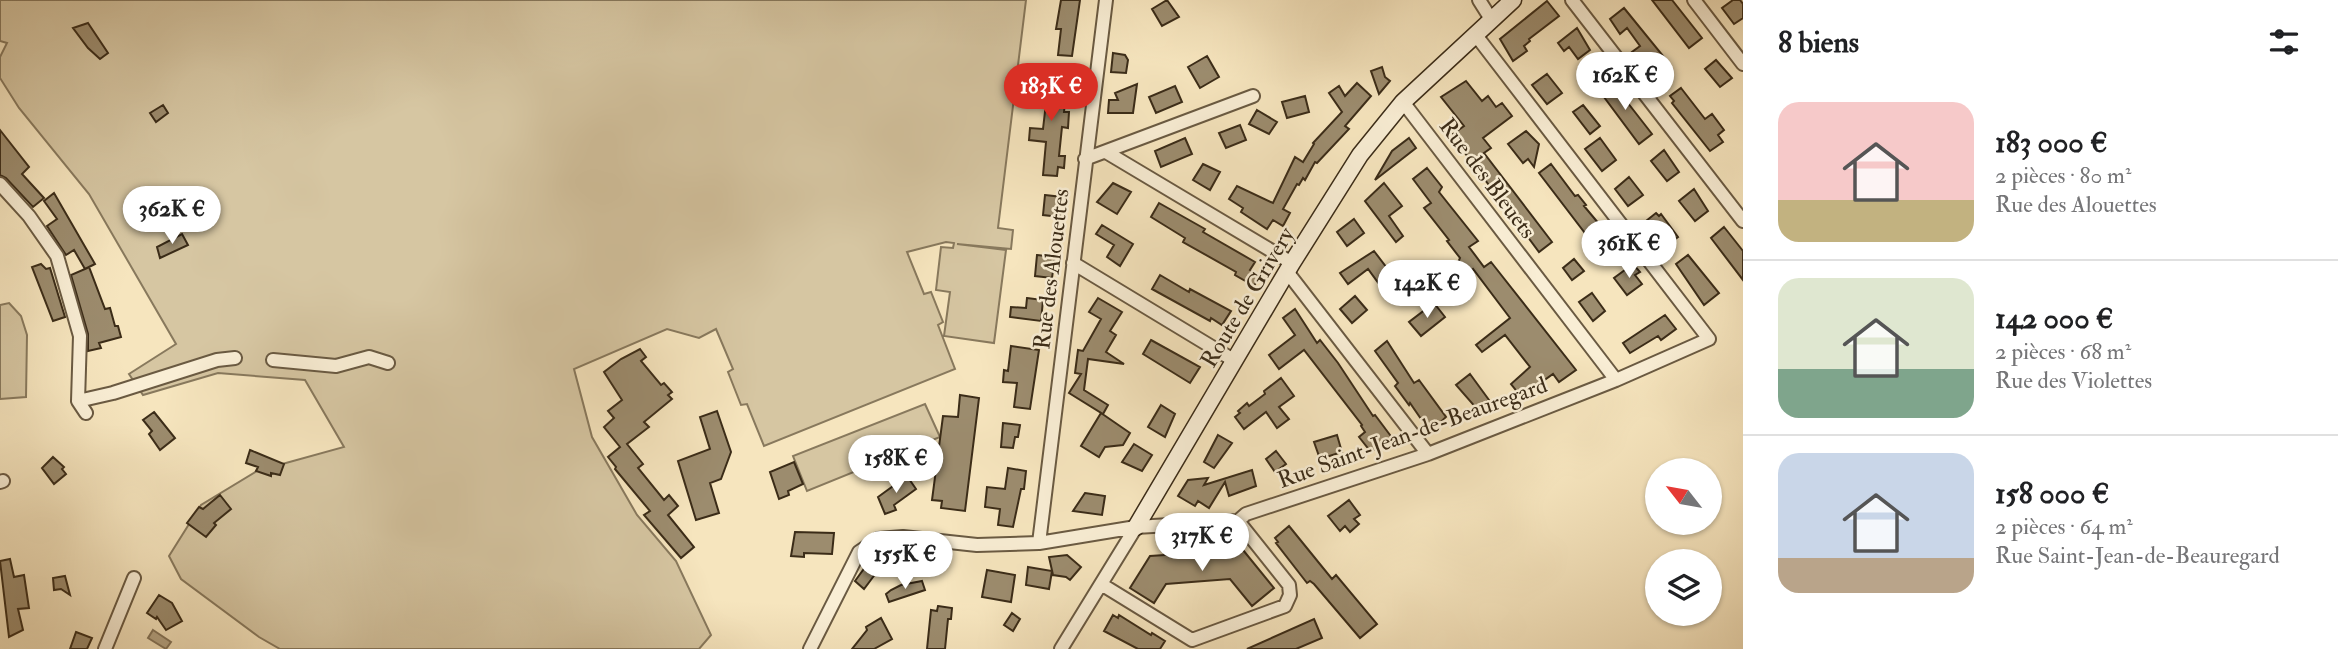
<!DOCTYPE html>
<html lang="fr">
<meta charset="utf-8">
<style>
body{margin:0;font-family:"IM FELL Double Pica",serif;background:#f2f2f2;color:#202124;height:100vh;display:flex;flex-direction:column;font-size:26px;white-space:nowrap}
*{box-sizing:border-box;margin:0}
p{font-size:23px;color:#757577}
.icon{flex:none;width:38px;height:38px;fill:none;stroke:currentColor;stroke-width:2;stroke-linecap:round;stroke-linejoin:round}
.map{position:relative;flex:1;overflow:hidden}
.sheet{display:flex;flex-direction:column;background:#fff;width:595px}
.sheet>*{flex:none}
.needle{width:46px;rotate:301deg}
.controls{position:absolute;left:1645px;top:458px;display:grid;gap:14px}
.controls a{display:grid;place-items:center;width:77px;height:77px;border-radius:50%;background:#fff;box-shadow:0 2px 5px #0004;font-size:35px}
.price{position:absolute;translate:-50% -60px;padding:0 16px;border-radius:24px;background:#fff;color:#222;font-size:23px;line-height:46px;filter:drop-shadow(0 2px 4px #0008)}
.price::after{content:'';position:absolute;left:50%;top:42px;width:21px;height:16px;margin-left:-10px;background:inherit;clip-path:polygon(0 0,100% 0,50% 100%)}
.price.active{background:#d93025;color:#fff}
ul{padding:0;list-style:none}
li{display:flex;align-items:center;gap:21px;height:175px;padding:0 35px}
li+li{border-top:2px solid #e0e0e0}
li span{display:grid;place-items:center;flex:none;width:196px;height:140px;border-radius:21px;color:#555}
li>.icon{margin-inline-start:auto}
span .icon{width:84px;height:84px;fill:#fffc;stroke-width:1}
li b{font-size:30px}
h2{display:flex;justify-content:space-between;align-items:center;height:84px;padding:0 35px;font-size:30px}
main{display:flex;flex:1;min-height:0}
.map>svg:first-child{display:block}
.green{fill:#d6c6a2;stroke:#88795d;stroke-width:2}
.water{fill:#b6a686;stroke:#85755a;stroke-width:2}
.building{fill:#9c8c6e;stroke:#3b2c18;stroke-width:2}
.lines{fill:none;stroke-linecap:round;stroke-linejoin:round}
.street-casing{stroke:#6a5a42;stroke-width:16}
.secondary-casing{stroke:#3b2c18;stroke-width:19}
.street{stroke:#f9eed5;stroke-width:12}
.secondary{stroke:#f9eed5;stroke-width:16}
.labels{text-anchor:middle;stroke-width:5;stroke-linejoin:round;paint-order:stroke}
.street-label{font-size:23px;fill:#3b2c18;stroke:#f9eed5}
</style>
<main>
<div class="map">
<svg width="1743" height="649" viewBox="0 0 1743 649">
<rect width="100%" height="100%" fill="#f6e5be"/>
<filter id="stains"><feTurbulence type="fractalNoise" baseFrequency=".00286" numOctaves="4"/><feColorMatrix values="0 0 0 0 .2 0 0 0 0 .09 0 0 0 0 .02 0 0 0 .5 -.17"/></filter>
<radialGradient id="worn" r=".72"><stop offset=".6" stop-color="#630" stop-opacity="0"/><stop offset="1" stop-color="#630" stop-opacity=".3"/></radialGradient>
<!-- green -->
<path class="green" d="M0,0H1026L998,228L1013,230L1011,249L957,244L1006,250L994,343L944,336L950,292L936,290L941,247L953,248L954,243L946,242L907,252L924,294L931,292L943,322L938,325L955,369L764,446L747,404L741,405L728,372L733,369L716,329L699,338L667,329L574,369L592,437L637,515L676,561L711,635L699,649H280L259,637L181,579L169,556L201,505L257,471L344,447L305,380L218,373L143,395L129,374L176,344L89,194L19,108L0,78V57L7,43L0,41Z
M9,303L21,316L27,335L26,397L0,399V305Z
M925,404L940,437L807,491L793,456Z"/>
<!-- water -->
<path class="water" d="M153,630L171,642L166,649L148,638Z"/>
<!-- building -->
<path class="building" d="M1061,0H1080L1072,56L1058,55L1061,29H1056Z
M1167,0L1179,17L1162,26L1152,9Z
M1652,0H1672L1702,38L1689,48Z
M1733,0H1740L1743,4V18L1734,24L1722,8Z
M1547,1L1559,16L1529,39L1530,41L1524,46L1527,51L1513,61L1500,39Z
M1624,8L1668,62L1650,75L1632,52L1640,46L1627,28L1620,34L1610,19Z
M88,23L108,53L100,59L88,48L73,28Z
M1577,28L1590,50L1578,59L1569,47L1564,51L1558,43Z
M1113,53L1125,55L1128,60L1126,73L1111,72Z
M1207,56L1219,77L1200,88L1188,67Z
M1716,60L1732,78L1720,87L1705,69Z
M1382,67L1385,77L1390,81L1379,94L1371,71Z
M1547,74L1562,93L1547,104L1532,85Z
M1610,80L1652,134L1639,144L1598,89Z
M1032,81L1067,84L1064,112H1069L1068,128L1062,127L1059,156H1065L1064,168L1058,167L1057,176L1043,175L1046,142L1029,140L1030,128L1043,129L1046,103H1043L1044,98L1031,97Z
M1466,81L1482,101L1488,96L1496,107L1502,103L1512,116L1483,138L1491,148L1484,153L1552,242L1539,252L1456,141L1458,140L1453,134L1464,126L1441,97Z
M1357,83L1371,96L1345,126L1349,129L1317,163L1315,162L1305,180L1303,178L1299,185L1297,184L1283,209L1290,213L1283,226L1273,220L1267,229L1241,212L1243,208L1229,199L1237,186L1273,203L1295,157L1303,162L1314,144L1313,143L1342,112L1329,93L1339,86L1345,96Z
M1137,84L1133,113H1108L1109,100H1118L1115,93Z
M1175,86L1182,102L1156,113L1149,97Z
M1681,88L1705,119L1712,114L1724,130L1718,135L1723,142L1710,151L1672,103L1674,101L1670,96Z
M1305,96L1309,112L1287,118L1282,102Z
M163,105L168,113L156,122L150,113Z
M1583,105L1600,126L1590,134L1573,112Z
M1257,110L1277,122L1269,134L1249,124Z
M1240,125L1246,140L1226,148L1219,133Z
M0,130L29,167L22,174L44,198L33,207L6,178L0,175Z
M1526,131L1539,144L1534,167L1528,159L1523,163L1508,144Z
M1185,138L1192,154L1161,167L1155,151Z
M1409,138L1416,148L1375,180L1392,151Z
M1600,138L1616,160L1602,171L1585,149Z
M1664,150L1679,172L1667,181L1651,161Z
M1203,164L1220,172L1210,190L1193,180Z
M1551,164L1575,196L1578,195L1586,205L1584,206L1615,243L1613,244L1616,249L1604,258L1539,173Z
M1427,168L1442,187L1439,192L1478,241L1469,247L1484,267L1491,262L1576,370L1559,382L1553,374L1532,389L1531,387L1519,394L1511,384L1530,367L1505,335L1482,352L1476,345L1510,318L1473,269L1465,275L1457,265L1460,258L1447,241L1449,240L1424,208L1431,203L1413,179Z
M1629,177L1643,195L1628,206L1615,189Z
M1113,183L1131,192L1117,214L1097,202Z
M1384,183L1402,206L1389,216L1403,236L1396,242L1365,201Z
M1694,189L1708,211L1695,221L1679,201Z
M54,193L95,264L85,269L89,267L105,309L110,308L115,326H118L121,337L99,343L101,348L88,351V334L71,275L85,269L74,250L66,255L47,226L57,219L44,201Z
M1045,195L1062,197L1060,217L1043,215Z
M1159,203L1205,229L1203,232L1255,262L1250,270L1260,276L1254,286L1235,275L1236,272L1183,242L1185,238L1151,217Z
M1656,213L1659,216L1661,214L1678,237L1662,249L1648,233L1651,231L1646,221Z
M1354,219L1364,233L1347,246L1337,232Z
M1102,225L1133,244L1120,266L1107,257L1114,245L1096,234Z
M1724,227L1743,251V280L1711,238Z
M182,234L188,245L160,258L157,247Z
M1374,251L1406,293L1393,303L1368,269L1348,284L1340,273Z
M1037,255L1055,257L1052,278L1035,276Z
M1688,255L1719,293L1704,305L1676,264Z
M1574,259L1584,271L1572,280L1563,268Z
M41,264L46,269L50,268L65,317L53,321L32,267Z
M1633,264L1640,272L1635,275L1642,284L1627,295L1614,278Z
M1160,275L1189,292L1190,289L1231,311L1222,325L1211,318L1210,321L1152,289Z
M1592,293L1605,311L1593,321L1579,302Z
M1355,296L1367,310L1352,323L1340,309Z
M1027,298L1043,300L1041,321L1010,317L1011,307L1026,308Z
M1098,298L1122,312L1110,331L1116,335L1106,352L1124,364L1088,359L1084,390L1108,405L1103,414L1069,393L1081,374L1075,373L1078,350L1083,351L1101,319L1089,312Z
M1434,303L1445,317L1421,336L1409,322Z
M1295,309L1317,343L1320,340L1338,363L1373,416L1375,415L1396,443L1388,449L1377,447L1371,452L1359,437L1365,432L1361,426L1362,425L1304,350L1279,369L1269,355L1295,335L1283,318Z
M1665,315L1676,329L1661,340L1658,336L1630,353L1623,343Z
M1151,340L1200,367L1190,383L1143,354Z
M1387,341L1414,383L1419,380L1446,417L1430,432L1410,403L1409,405L1395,386L1398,383L1375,351Z
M1011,346L1039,350L1030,409L1014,407L1017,383L1003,382L1004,370L1008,371Z
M640,349L646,357L641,361L661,385L664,383L672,392L668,395L672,399L644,422L649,427L627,444L643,464L638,468L664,500L669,495L678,506L668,515L694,547L681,558L644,515L650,511L615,469L616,467L608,457L620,447L604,427L614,418L608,411L622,400L604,372L621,359Z
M1470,374L1489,400L1477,409L1456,385Z
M1281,378L1294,396L1279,407L1289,419L1277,428L1266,412L1244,429L1235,417L1240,413L1238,411L1247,403L1249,406L1265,394L1264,391Z
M960,395L979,398L965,511L941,508L942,501L932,500L943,416L958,417Z
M1161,405L1175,414L1165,437L1148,427Z
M717,411L731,452L721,479L710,483L719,513L696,520L678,461L710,449L700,417Z
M154,412L175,438L160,450L149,434L152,431L143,420Z
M1101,413L1130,433L1123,445L1105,447L1099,457L1081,446Z
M1003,423L1020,425L1018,437H1015L1013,448L1001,447Z
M1218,435L1232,443L1214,468L1204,462Z
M1337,435L1342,452L1320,459L1314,442Z
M1134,444L1152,455L1142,471L1122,462Z
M250,450L284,464L280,475L271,473V476L256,471L258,467L246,463Z
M1276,451L1286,464L1275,472L1266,459Z
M53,457L64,467L62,469L66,474L54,484L42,468Z
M794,462L803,484L788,491L789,495L779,499L770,472Z
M1008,468L1026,471L1024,489H1021L1013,527L998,525L1000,509L985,507L987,487L1005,489Z
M1252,470L1256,486L1229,496L1225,482L1209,508L1198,501L1195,506L1178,496L1188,480L1208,478L1204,485Z
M907,476L916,489L894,505L896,510L885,514L878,497Z
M1085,493L1105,496L1102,515L1073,511Z
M220,495L231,509L214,523L216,525L206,537L187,523L199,507L203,509Z
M1349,500L1360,515L1354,519L1359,524L1350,532L1345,526L1340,531L1328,516Z
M1289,526L1332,579L1336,575L1377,624L1360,638L1314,584L1310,581L1307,583L1276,543L1278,542L1275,538Z
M795,532L834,533L832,554L804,553V557L791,556Z
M1243,550L1274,588L1252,606L1230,579L1166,584L1154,603L1130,588L1150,556Z
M1067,555L1081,567L1070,580L1066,577L1053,575L1049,557Z
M10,559L14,577L24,575L29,608L18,609L23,630L9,637L0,561Z
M866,566L876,573L864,589L855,581Z
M1028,567L1052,571L1049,589L1026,585Z
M987,570L1015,575L1011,602L982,597Z
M65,576L70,595L61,589L54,590L53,578Z
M922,581L925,590L889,602L886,594L891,590L901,585Z
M159,595L172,603L182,621L166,630L157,617L156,619L147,613Z
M938,606L952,608L951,619H948L945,649H927L931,610L937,611Z
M1012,613L1020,619L1013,631L1004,625Z
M1113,615L1118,618L1119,615L1151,635L1152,633L1165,641L1160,649H1138L1104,631Z
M881,618L892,639L874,649H852L867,630L866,627Z
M1314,619L1322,638L1296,649H1247Z
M76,632L92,638L87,649H70Z"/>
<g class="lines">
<!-- street casing -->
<g class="street-casing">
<path id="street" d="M1479,0L1491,19
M1572,0L1743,221
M1694,0L1743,64
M1403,102L1616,380
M1106,152L1292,263
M1085,159L1253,96
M0,184L29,216L57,256L80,336L78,401L86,413
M1073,263L1235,361
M1288,273L1428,454
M273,360L336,366L369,357L388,363
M78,401L113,393L217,360L235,358
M0,482L3,481
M1039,543L1106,0
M1101,584L1192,640L1285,606L1290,595L1289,585L1238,521
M105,649L134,578
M810,649L859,552L878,539L903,537L977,545L1039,543L1136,527L1238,521L1246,514L1428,454L1616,380L1709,339L1475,34
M1061,649L1136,527"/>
</g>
<!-- secondary casing -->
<g class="secondary-casing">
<path id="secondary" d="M1136,527L1292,263L1360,155L1403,102L1513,0"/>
</g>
<!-- street -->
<use href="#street" class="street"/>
<!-- secondary -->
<use href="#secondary" class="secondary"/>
</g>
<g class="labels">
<!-- street labels -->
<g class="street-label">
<text transform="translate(1488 178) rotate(53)" y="8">Rue des Bleuets</text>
<text transform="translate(1051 269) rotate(-83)" y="8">Rue des Alouettes</text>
<text transform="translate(1247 297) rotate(-59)" y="8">Route de Grivery</text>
<text transform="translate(1412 432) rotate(-20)" y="8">Rue Saint-Jean-de-Beauregard</text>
</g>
</g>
<rect width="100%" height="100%" filter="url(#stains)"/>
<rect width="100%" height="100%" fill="url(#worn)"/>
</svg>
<div class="controls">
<a><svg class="needle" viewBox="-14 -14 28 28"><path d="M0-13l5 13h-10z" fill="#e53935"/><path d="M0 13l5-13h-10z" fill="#757577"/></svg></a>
<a><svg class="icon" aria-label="layers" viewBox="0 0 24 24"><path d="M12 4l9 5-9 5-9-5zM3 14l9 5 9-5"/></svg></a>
</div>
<b class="price" style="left:1625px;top:112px">162K €</b>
<b class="price active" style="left:1051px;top:123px">183K €</b>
<b class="price" style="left:172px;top:246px">362K €</b>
<b class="price" style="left:1629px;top:280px">361K €</b>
<b class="price" style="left:1427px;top:320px">142K €</b>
<b class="price" style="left:896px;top:495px">158K €</b>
<b class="price" style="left:1202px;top:573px">317K €</b>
<b class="price" style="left:905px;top:591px">155K €</b>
</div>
<section class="sheet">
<h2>8 biens<svg class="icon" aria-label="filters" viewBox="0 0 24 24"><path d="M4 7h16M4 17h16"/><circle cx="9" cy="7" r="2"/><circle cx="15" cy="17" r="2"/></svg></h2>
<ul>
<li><span style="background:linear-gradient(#f6c9c9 70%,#c2b280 0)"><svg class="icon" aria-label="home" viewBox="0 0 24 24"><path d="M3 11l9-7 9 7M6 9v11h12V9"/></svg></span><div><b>183 000 €</b><p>2 pièces · 80 m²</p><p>Rue des Alouettes</p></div></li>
<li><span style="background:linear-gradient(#dfe7d0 65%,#7fa58c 0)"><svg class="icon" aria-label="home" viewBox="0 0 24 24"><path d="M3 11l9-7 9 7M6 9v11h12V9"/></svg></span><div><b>142 000 €</b><p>2 pièces · 68 m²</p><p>Rue des Violettes</p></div></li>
<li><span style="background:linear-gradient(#c9d6e8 75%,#b9a48a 0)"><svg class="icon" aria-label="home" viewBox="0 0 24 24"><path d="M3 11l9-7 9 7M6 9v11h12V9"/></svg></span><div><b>158 000 €</b><p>2 pièces · 64 m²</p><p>Rue Saint-Jean-de-Beauregard</p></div></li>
</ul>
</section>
</main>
